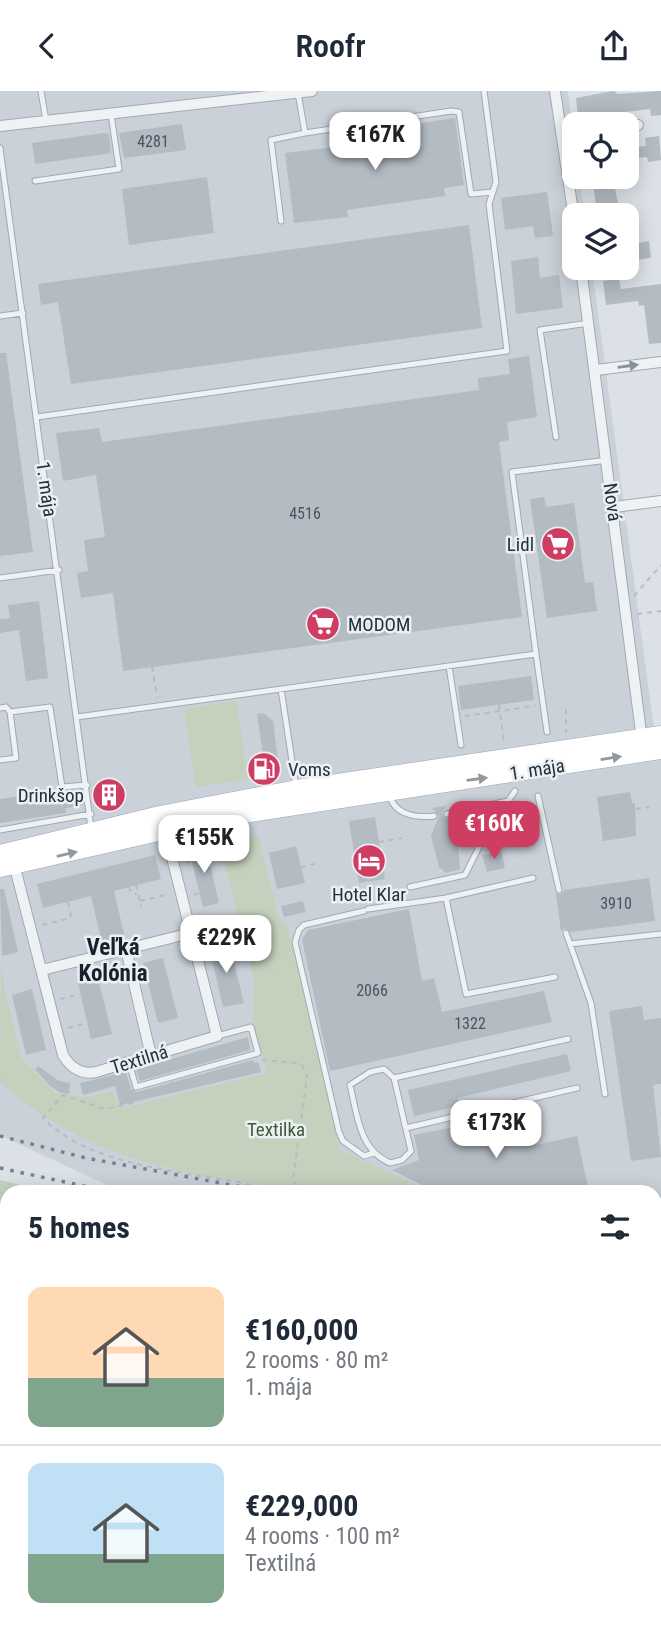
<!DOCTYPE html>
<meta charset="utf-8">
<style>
body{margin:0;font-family:"Roboto Condensed",sans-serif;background:#f2f2f3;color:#1f2937;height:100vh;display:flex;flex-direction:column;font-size:26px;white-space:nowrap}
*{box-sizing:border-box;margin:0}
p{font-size:23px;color:#747a83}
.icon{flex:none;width:38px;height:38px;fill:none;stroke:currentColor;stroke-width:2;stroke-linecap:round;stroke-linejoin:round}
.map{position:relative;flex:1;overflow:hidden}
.side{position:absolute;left:0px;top:1094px;width:662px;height:450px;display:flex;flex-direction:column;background:#fff;border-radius:21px 21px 0 0;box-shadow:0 4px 18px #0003}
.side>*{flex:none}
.tools{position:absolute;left:562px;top:21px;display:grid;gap:14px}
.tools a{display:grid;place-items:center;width:77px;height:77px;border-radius:14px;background:#fff;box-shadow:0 4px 18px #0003;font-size:35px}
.price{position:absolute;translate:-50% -60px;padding:0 16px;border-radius:14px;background:#fff;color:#222;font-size:23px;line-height:46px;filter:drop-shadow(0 2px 4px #0008)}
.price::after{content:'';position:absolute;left:50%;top:42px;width:21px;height:16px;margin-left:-10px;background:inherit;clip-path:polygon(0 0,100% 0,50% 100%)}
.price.selected{background:#d03d62;color:#fff}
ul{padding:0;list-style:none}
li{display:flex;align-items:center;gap:21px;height:175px;padding:0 28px}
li+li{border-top:2px solid #e0e1e3}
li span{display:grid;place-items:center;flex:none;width:196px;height:140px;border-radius:14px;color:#555}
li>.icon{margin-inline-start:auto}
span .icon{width:84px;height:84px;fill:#fffc;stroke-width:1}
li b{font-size:30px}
h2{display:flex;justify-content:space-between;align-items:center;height:84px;padding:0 28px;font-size:30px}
header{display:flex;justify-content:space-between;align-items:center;height:91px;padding:0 28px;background:#fff;font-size:32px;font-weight:600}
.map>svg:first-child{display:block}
.built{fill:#cad1d9}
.green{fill:#c4d1bd}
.building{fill:#b3bbc3}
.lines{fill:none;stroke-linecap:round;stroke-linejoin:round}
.lane-casing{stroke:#a2a9b1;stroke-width:7}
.street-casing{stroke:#a2a9b1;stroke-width:12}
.primary-casing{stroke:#9ba7b2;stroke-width:19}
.path{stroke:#b7bcc1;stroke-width:2;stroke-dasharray:5 5;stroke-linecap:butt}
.lane{stroke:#eff2f5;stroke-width:5}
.street{stroke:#eff2f5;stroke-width:10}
.primary{stroke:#fff;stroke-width:18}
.rail{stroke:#758290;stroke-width:3.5;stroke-dasharray:3.5 7;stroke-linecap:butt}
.oneway{fill:#8a9299}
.oneway2{fill:#92989e}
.labels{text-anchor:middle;stroke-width:5;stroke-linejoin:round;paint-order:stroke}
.number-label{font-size:16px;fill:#49545e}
.street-label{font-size:19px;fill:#26313d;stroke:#ebf0f4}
.poi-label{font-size:19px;fill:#26313d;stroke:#ebf0f4;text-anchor:end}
.park-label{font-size:19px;fill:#3e5933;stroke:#ebf0f4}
.quarter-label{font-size:23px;font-weight:bold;fill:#18222e;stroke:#ebf0f4}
</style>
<header><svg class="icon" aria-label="back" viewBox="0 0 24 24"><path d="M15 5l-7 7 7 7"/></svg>Roofr<svg class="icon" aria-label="share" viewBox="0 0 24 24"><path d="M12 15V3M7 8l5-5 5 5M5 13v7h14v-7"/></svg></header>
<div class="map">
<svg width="661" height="1542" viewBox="0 0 661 1542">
<rect width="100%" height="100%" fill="#dce1e7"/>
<!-- built -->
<path class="built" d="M0,0H568L574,46V86H579L585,124H574V177H592L656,653L661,652V1302L654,1299V1101H122L0,1044Z"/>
<!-- green -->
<path class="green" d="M236,610L248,688L196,696L184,618Z
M258,744L280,831L286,830L340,1059L432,1101C393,1101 349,1106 310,1101C193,1085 91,1073 0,991L1,871L4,895L21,966L56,1003L88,1006L112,1000L120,1018L267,982L253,931L254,886L219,752Z
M0,1089L50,1101H7V1536H654L655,1321L661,1324V1542H0Z"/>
<!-- building -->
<path class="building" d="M613,0L618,3L661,0V24L651,25L650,18L578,27L576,7Z
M455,27L464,94L444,97L445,105L347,119L348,126L294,132L285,62L395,49L393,36Z
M182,33L186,59L124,67L119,42Z
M104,42L109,43L111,62L35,73L32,52Z
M659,45L661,69L648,71L647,66L626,68V57L646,55L645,47Z
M207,86L214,142L129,154L122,98Z
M614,86H632L633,95L615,97L620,124H597L593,92L613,89L615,95Z
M547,101L553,145L535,147L533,135L505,139L501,107Z
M469,134L482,237L71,293L58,211L41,214L38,193Z
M649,150L651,167L626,170V154Z
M538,166L540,187L559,184L563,217L516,223L511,170Z
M619,188L621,198L661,193V252L649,253L644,214L639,215L638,210L606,214L603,190Z
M0,262H6L33,461L0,465Z
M529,265L537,326L507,331L509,349L499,351L522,526L123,580L113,502L81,507L77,482L88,480L84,449L105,446L96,384L63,390L56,342L99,337L102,351L479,299L478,287L510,283L508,268Z
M544,406L546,416L574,412L585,492L593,491L597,520L547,527L530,408Z
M39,510L48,587L26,590L19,539L0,542V528L10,527L8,514Z
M531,585L534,609L461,619L458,595Z
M263,622L273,630L278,669L274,670L276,683L251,687L249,673L264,671L257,623Z
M118,695L120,710L93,712L91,699Z
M81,700L83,714L66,717V722L0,732V708L31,704L32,710L58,707V702Z
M630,701L632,712H635L636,745L603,750L597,706Z
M446,715L442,722L444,727L471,726L477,731L479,744L475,752L458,755L460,778L446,782L439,776L431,745L439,725L432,717Z
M375,726L385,788L359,792L349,730Z
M205,752L219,812L203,816L188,756Z
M296,755L305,792L277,798L269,762Z
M501,760L505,777L487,781L482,764Z
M155,764L161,788L114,800L125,847L102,852L91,805L43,817L37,793Z
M649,787L655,830L571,841L565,837L561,840L556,803H562L564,799Z
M0,798H4L18,861L2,865Z
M303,810L306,821L284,826L281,815Z
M409,818L422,890L434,887L442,921L544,900L552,931L330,980L302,848L308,839Z
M229,851L244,912L223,916L209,856Z
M163,867L178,927L158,932L143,872Z
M97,883L112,943L91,948L77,888Z
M32,898L46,959L26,964L12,904Z
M642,915L644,929L661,927V993L653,994L661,1066L631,1070L609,920Z
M248,946L250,959L140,990L136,978Z
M567,963L571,980L457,1007L459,1015L414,1025L408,999Z
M253,969L254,972L258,971L261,981L120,1014L115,995L83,1004L80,992L126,981L131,998L137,1001Z
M38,975L59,990L70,992L69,1003L59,1001L49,994L35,978Z
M528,1021L536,1054L577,1045L589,1101H436L392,1079L419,1069L414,1044Z"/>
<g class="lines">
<!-- lane casing -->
<g class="lane-casing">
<path id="lane" d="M41,0L46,30
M298,2L305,42L451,20L459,21L471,103L493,101
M0,57L91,737
M35,90L119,78L111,23
M281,130L271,49L305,42
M0,225L23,222
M37,326L507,260L489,113L496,91L484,0
M556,346L540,239L589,232
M0,487L59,479
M536,563L547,641
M449,575L461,654
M281,598L296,696
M0,617L6,616L10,621
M77,626L536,563L512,381L608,369
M0,669L16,667L10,621L50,616L62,696L87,694
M389,702C393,724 416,727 434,725
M538,705L559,799
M447,723L508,710L515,700
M0,739L91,723
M533,787L446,807L466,903L555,886
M410,796L465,784L486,742L482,717
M368,818L446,807
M364,820L304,834L299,839L295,851L339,1041L343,1050L364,1065L374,1062
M566,842L591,912L605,1003
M570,853L661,843
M129,972L136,996L258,962L251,936L217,945
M394,987L384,978L370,981L350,994C357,1023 359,1059 390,1072L402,1069L411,1060L394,987L568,948
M406,1037L577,997"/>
</g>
<!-- street casing -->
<g class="street-casing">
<path id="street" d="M555,0L574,127
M0,35L312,0
M626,35L638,34
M581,177L642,649
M596,279L661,271
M614,416L661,410
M13,769L63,964C70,976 81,984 96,981L217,945L165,739
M126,858L151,965
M42,879L191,842"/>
</g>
<!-- primary casing -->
<g class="primary-casing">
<path id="primary" d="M0,763L160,724L297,698L661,644
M0,777L224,726L661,659"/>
</g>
<!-- path -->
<path class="path" d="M634,505L661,474
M637,523L661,520
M152,576L157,607
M499,614L504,653
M566,618V642
M465,625L535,615
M636,718L649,716
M379,751L402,747
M186,771L192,770
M301,776L315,773
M136,794L141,816
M129,796L132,803H137
M194,804L200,802
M140,810L169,803
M68,811L72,831
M42,834L71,827
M60,908L80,903
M68,937L87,932
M262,969L297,972L302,974L307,985L293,1089L300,1101
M136,1005L137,1011L105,1018L63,1004L43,1027C100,1084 208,1079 280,1101
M0,1133L7,1134
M654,1262L661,1266
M654,1329L661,1332
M654,1382L661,1386
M539,1536L552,1542
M339,1542L345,1536"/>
<!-- lane -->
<use href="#lane" class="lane"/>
<!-- street -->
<use href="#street" class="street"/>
<!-- primary -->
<use href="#primary" class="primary"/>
<!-- rail -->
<path class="rail" d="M0,1045L86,1067L269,1101
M0,1077L111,1101
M654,1277L661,1281
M654,1307L661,1310"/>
</g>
<!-- one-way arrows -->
<defs><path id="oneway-solid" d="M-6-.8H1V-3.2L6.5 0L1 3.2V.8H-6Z" transform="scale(1.75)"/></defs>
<use class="oneway" href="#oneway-solid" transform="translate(628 275) rotate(-8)"/>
<g class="oneway2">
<use href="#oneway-solid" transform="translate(611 667) rotate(-9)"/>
<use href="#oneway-solid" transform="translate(477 688) rotate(-8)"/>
<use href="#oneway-solid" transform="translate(67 763) rotate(-13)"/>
</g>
<!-- icons -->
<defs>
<g id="supermarket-disc" transform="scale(1.75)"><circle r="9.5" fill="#d03d62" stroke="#ebf0f4"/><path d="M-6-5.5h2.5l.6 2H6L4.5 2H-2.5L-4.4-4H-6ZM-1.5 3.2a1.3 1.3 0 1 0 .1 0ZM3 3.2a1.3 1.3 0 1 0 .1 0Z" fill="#fff"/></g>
<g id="fuel-disc" transform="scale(1.75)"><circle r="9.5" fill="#d03d62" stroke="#ebf0f4"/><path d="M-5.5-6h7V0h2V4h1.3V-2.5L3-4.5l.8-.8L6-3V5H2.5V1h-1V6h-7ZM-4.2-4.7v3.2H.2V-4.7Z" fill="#fff"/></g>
<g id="building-disc" transform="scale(1.75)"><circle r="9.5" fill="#d03d62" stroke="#ebf0f4"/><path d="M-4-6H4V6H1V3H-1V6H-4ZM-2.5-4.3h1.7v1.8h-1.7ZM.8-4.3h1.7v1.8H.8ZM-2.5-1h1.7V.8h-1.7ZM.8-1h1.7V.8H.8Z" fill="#fff"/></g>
<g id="hotel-disc" transform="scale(1.75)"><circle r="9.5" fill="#d03d62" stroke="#ebf0f4"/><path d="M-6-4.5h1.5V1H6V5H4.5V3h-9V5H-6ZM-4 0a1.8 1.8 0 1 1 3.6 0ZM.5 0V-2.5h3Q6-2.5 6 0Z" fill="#fff"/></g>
</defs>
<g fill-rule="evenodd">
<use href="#supermarket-disc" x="558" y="453"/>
<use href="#supermarket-disc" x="323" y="533"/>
<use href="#fuel-disc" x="264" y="678"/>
<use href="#building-disc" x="109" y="704"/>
<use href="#hotel-disc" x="369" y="770"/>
</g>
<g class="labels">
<!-- number labels -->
<g class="number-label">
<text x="153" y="56">4281</text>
<text x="305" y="428">4516</text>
<text x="616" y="818">3910</text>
<text x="372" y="905">2066</text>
<text x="470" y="938">1322</text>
</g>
<!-- street labels -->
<g class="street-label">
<text transform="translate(47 398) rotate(82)" y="7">1. mája</text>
<text transform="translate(613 411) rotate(82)" y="7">Nová</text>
<text transform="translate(537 678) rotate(-9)" y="7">1. mája</text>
<text transform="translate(139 968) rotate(-17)" y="7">Textilná</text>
</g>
<!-- poi labels -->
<g class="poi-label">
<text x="534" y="460">Lidl</text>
<text x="348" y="540" text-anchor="start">MODOM</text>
<text x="288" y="685" text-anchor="start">Voms</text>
<text x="84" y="711">Drinkšop</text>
<text x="369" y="810" text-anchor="middle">Hotel Klar</text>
</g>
<!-- park labels -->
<g class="park-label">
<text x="276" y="1045">Textilka</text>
</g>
<!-- quarter labels -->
<g class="quarter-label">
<text x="113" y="864">Veľká<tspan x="113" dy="26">Kolónia</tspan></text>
</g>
</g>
</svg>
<div class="tools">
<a><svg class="icon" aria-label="locate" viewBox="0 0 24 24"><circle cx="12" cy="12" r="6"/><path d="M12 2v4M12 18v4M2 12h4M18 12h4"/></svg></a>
<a><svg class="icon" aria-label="layers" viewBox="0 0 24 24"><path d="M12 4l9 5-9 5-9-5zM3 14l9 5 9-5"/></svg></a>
</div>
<b class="price" style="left:375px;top:81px">€167K</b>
<b class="price selected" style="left:494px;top:770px">€160K</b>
<b class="price" style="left:204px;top:784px">€155K</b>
<b class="price" style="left:226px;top:884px">€229K</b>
<b class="price" style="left:496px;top:1069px">€173K</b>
<section class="side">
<h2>5 homes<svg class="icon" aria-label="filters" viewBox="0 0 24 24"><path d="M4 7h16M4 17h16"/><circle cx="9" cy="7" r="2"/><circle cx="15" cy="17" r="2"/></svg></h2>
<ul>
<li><span style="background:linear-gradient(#ffd9b3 65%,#7fa58c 0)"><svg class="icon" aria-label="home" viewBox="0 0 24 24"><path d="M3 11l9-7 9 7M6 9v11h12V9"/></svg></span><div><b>€160,000</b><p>2 rooms · 80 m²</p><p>1. mája</p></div></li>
<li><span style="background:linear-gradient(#bfe0f5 65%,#7fa58c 0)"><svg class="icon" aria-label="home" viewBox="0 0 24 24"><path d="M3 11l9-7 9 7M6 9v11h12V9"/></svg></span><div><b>€229,000</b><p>4 rooms · 100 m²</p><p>Textilná</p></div></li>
</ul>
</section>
</div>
